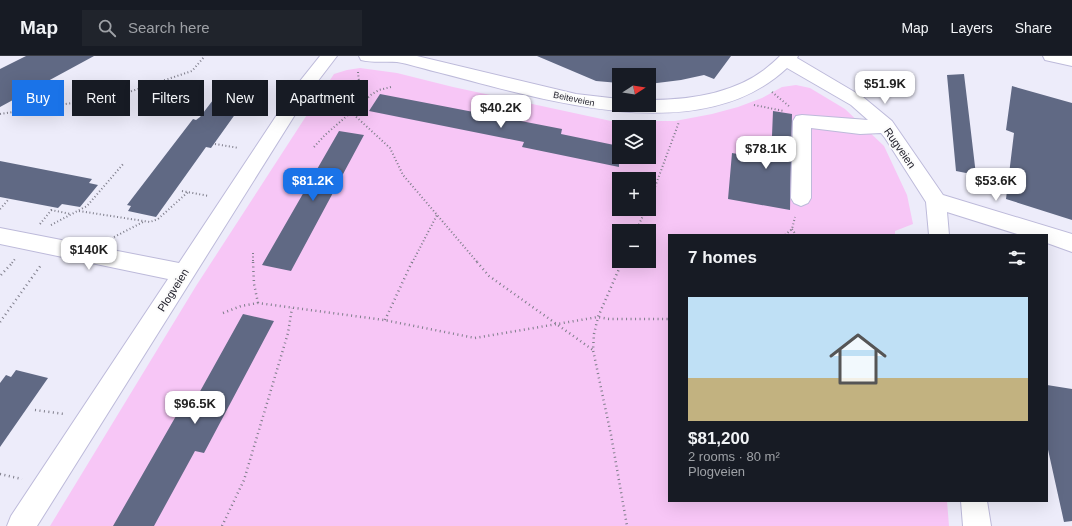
<!DOCTYPE html>
<meta charset="utf-8">
<style>
body{margin:0;font-family:Helvetica,sans-serif;background:#20242c;color:#f1f3f6;height:100vh;display:flex;flex-direction:column;font-size:15px;white-space:nowrap}
*{box-sizing:border-box;margin:0}
p{font-size:13px;color:#9ea1a6}
.icon{flex:none;width:22px;height:22px;fill:none;stroke:currentColor;stroke-width:2;stroke-linecap:round;stroke-linejoin:round}
.map{position:relative;flex:1;overflow:hidden}
.panel{position:absolute;left:668px;top:178px;width:380px;height:268px;display:flex;flex-direction:column;background:#171b24;border-radius:0px;box-shadow:0 4px 16px #0002}
.panel>*{flex:none}
.top-card{position:absolute;left:12px;top:24px;width:380px;height:36px;display:flex;gap:8px}
.needle{width:26px;rotate:78deg}
.fabs{position:absolute;left:612px;top:12px;display:grid;gap:8px}
.fabs a{display:grid;place-items:center;width:44px;height:44px;border-radius:0px;background:#171b24;box-shadow:0 4px 16px #0002;font-size:20px}
.price{position:absolute;translate:-50% -34px;padding:0 9px;border-radius:8px;background:#fff;color:#222;font-size:13px;line-height:26px;filter:drop-shadow(0 1px 2px #0008)}
.price::after{content:'';position:absolute;left:50%;top:24px;width:12px;height:9px;margin-left:-6px;background:inherit;clip-path:polygon(0 0,100% 0,50% 100%)}
.price.active{background:#1a73e8;color:#fff}
ul{padding:0;list-style:none}
li{display:grid;align-content:center;gap:8px;height:212px;padding:0 20px}
li+li{border-top:1px solid #363941}
li span{display:grid;place-items:center;height:124px;border-radius:0px;color:#555}
li>.icon{margin-inline-start:auto}
span .icon{width:72px;height:72px;fill:#fffc;stroke-width:1}
li b{font-size:17px}
h2{display:flex;justify-content:space-between;align-items:center;height:48px;padding:0 20px;font-size:17px}
.tag{padding:0 14px;border-radius:0px;background:#171b24;box-shadow:0 4px 16px #0002;font-size:14px;line-height:36px}
.tag.active{background:#1a73e8;color:#fff}
header{display:flex;align-items:center;gap:24px;box-sizing:border-box;height:56px;padding:0 20px;background:#171b24;border-bottom:1px solid #363941}
header strong{font-size:19px}
nav{display:flex;gap:22px;margin-inline-start:auto;font-size:14px}
.search{width:280px;height:36px;background:#20242c;display:flex;align-items:center;gap:10px;box-sizing:border-box;padding:0 14px;border-radius:0px;color:#9ea1a6;font-size:15px}
.map>svg:first-child{display:block}
.green{fill:#f7c6f6;fill-rule:evenodd}
.building{fill:#606984}
.lines{fill:none;stroke-linecap:round;stroke-linejoin:round}
.minor-casing{stroke:#bdbada;stroke-width:2}
.highway-casing{stroke:#bdbada;stroke-width:2}
.path-far1{stroke:#7e7d8a;stroke-width:2;stroke-dasharray:1 2.5;stroke-linecap:butt}
.path{stroke:#7e7d8a;stroke-width:2.5;stroke-dasharray:1 3.5;stroke-linecap:butt}
.minor{fill:#fff;fill-rule:evenodd}
.highway{fill:#fff;fill-rule:evenodd}
.labels{text-anchor:middle;stroke-width:4;stroke-linejoin:round;paint-order:stroke}
.far-street-label{font-size:9px;fill:#1d1c27;stroke:#fbfbfb}
.street-label{font-size:11px;fill:#1d1c27;stroke:#fbfbfb}
</style>
<header>
<strong>Map</strong>
<div class="search"><svg class="icon" aria-label="search" viewBox="0 0 24 24"><circle cx="10" cy="10" r="6"/><path d="M15 15l6 6"/></svg>Search here</div>
<nav><a>Map</a><a>Layers</a><a>Share</a></nav>
</header>
<div class="map">
<svg width="1072" height="470" viewBox="0 0 1072 470">
<rect width="100%" height="100%" fill="#edecfa"/>
<!-- green -->
<path class="green" d="M360,12L397,17L453,31L611,65H675L712,58L738,51L762,42L782,31L796,29L810,32L845,53L884,90L907,139L913,168L895,175V179H669V445H947L949,470H50L196,230L312,51L334,18L347,14ZM619,71H649V101H619ZM619,123H649V153H619ZM619,175H649V205H619Z"/>
<!-- building -->
<path class="building" d="M26,0H94L0,51V13Z
M537,0H731L714,23L704,19L681,24L649,28V19H619V27L596,25Z
M964,18L970,68L976,119L956,115L947,19Z
M232,25L256,29L211,92L206,91L156,161L128,155L131,150L127,149L193,63L196,64L200,61L226,27H230Z
M1012,30L1072,47V164L1006,143L1014,77L1006,74Z
M380,38L562,73L561,78L619,90V111L522,91L524,86L369,55Z
M773,55L792,58L790,154L728,143L732,97L771,104Z
M339,75L364,79L291,215L262,209Z
M0,105L92,123L89,127L98,129L80,151L62,148L58,152L0,141Z
M243,258L274,265L204,397L195,395L154,470H113L184,346L193,348Z
M16,314L48,322L0,391V327L6,319L11,321Z
M1047,329L1072,333V465L1064,466L1047,389Z"/>
<g class="lines">
<!-- minor casing -->
<g class="minor-casing">
<path id="minor" d="M320,0H337L308,38L37,470H7L11,460L168,223L0,188V172L179,207L296,30Z
M359,0H417L576,38L619,43V49H649V44C688,44 732,38 764,14C769,10 775,5 780,0H798L797,2L863,41L892,65L943,139L1072,178V196L1047,187V179H1020L947,156L949,179H929L926,146L885,82L881,77L860,78L811,72V142L808,147L801,150L794,147L791,142L793,65L796,60L802,59L868,64L851,49L787,12C697,96 537,41 433,15C421,12 409,8 397,6C385,5 373,7 361,4Z
M961,445H987L991,470H963Z"/>
</g>
<!-- highway casing -->
<g class="highway-casing">
<path id="highway" d="M1043,0H1072V10L1045,4Z"/>
</g>
<!-- path-far1 -->
<path class="path-far1" d="M358,16L360,35L363,45
M772,36L790,51
M249,49L267,51
M754,49L784,55
M351,56L390,92L403,119L478,207
M0,58L92,44L126,37L192,15L204,1
M215,88L239,92
M314,91L325,79L372,38L379,34L391,31
M182,135L209,140
M649,147L679,66
M0,153L9,143
M51,154L71,158
M79,155L150,166L158,163L188,136
M40,168L53,152
M51,169L87,150L124,107
M792,173L796,179
M636,175L646,153
M785,179L792,173L795,161
M114,181L145,165
M253,197V207
M12,207L15,203
M412,207L437,159
M621,207L622,205"/>
<!-- path -->
<path class="path" d="M253,206L254,228L258,247
M477,206L489,220L593,294
M622,206L598,261L594,278L593,294L611,379L627,470
M1,219L13,206
M223,257L241,250L258,247L384,264L475,282L598,261L609,263H669
M385,264L412,206
M0,266L41,209
M35,354L64,358
M0,418L22,423
M222,470L244,424L288,277L292,252"/>
<!-- minor -->
<use href="#minor" class="minor"/>
<!-- highway -->
<use href="#highway" class="highway"/>
</g>
<g class="labels">
<!-- far-street labels -->
<g class="far-street-label">
<text transform="translate(574 43) rotate(12)" y="3">Beiteveien</text>
</g>
<!-- street labels -->
<g class="street-label">
<text transform="translate(900 92) rotate(55)" y="4">Rugveien</text>
<text transform="translate(173 234) rotate(-58)" y="4">Plogveien</text>
</g>
</g>
</svg>
<div class="fabs">
<a><svg class="needle" viewBox="-14 -14 28 28"><path d="M0-13l5 13h-10z" fill="#e53935"/><path d="M0 13l5-13h-10z" fill="#9ea1a6"/></svg></a>
<a><svg class="icon" aria-label="layers" viewBox="0 0 24 24"><path d="M12 4l9 5-9 5-9-5zM3 14l9 5 9-5"/></svg></a>
<a>+</a>
<a>−</a>
</div>
<b class="price" style="left:885px;top:49px">$51.9K</b>
<b class="price" style="left:501px;top:73px">$40.2K</b>
<b class="price" style="left:766px;top:114px">$78.1K</b>
<b class="price active" style="left:313px;top:146px">$81.2K</b>
<b class="price" style="left:996px;top:146px">$53.6K</b>
<b class="price" style="left:89px;top:215px">$140K</b>
<b class="price" style="left:195px;top:369px">$96.5K</b>
<div class="top-card">
<a class="tag active">Buy</a>
<a class="tag">Rent</a>
<a class="tag">Filters</a>
<a class="tag">New</a>
<a class="tag">Apartment</a>
</div>
<section class="panel">
<h2>7 homes<svg class="icon" aria-label="filters" viewBox="0 0 24 24"><path d="M4 7h16M4 17h16"/><circle cx="9" cy="7" r="2"/><circle cx="15" cy="17" r="2"/></svg></h2>
<ul>
<li><span style="background:linear-gradient(#bfe0f5 65%,#c2b280 0)"><svg class="icon" aria-label="home" viewBox="0 0 24 24"><path d="M3 11l9-7 9 7M6 9v11h12V9"/></svg></span><div><b>$81,200</b><p>2 rooms · 80 m²</p><p>Plogveien</p></div></li>
</ul>
</section>
</div>
